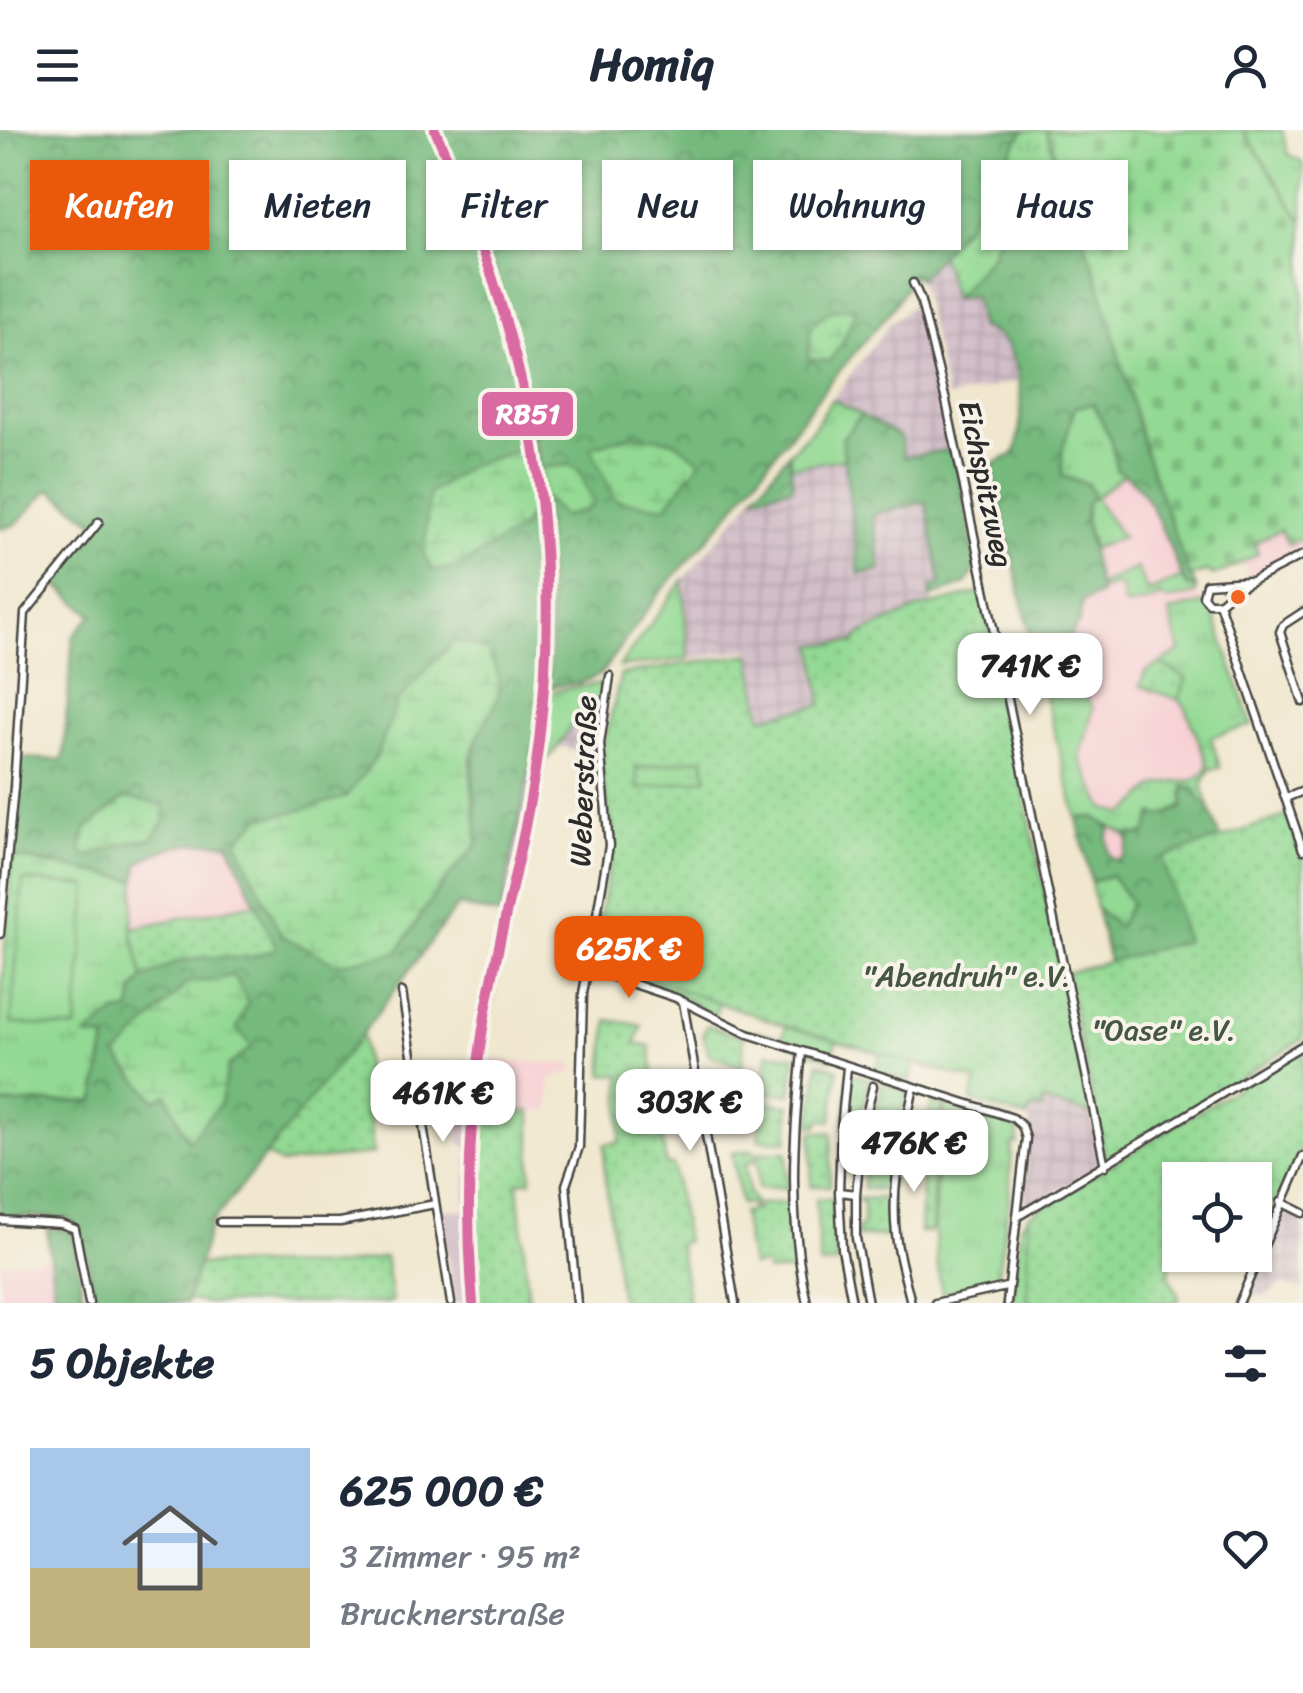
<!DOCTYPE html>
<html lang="de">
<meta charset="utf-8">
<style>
body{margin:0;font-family:Sriracha,sans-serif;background:#f2f2f3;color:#1f2937;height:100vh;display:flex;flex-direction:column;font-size:38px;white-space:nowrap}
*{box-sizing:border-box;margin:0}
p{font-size:32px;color:#747a83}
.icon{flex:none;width:55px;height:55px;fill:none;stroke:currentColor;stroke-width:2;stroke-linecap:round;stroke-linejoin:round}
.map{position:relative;height:1173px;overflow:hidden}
.side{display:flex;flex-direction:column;background:#fff;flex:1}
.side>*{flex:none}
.banner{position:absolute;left:30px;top:30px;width:1245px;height:90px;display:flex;gap:20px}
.controls{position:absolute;left:1162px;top:1032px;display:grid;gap:20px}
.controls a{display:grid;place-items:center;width:110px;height:110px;border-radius:0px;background:#fff;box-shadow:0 2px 8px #0004;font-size:50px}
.price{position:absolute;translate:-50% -85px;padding:0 22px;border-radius:20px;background:#fff;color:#222;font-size:32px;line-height:65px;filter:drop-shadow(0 2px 5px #0008)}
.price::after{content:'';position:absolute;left:50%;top:60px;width:30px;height:22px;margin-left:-15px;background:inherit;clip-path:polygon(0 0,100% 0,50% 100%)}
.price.current{background:#ea580c;color:#fff}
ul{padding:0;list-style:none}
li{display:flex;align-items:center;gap:30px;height:250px;padding:0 30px}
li+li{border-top:2px solid #e0e1e3}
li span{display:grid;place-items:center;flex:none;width:280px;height:200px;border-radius:0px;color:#555}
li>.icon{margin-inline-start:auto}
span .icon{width:120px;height:120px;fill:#fffc;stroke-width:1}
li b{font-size:42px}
h2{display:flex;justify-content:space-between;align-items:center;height:120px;padding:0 30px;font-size:42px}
.chip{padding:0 35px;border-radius:0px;background:#fff;box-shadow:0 2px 8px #0004;font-size:35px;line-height:90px}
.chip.current{background:#ea580c;color:#fff}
header{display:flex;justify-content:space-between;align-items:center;height:130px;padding:0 30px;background:#fff;font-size:45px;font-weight:800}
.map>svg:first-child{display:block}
.built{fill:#f7cfd4}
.industrial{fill:url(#industrial-grid)}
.railway{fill:#d2bdc8}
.grass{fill:url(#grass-tufts);stroke:#5e825f;stroke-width:2.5}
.forest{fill:url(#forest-crowns);stroke:#507254;stroke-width:2.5;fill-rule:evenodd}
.wetland{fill:url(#wetland-marsh);stroke:#5e825f;stroke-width:2.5}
.cemetery{fill:url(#cemetery-stones);stroke:#5e825f;stroke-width:2.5}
.garden{fill:url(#garden-dots);stroke:#5e825f;stroke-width:2.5;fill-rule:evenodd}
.pitch{fill:#92d993;stroke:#5e825f;stroke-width:2.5}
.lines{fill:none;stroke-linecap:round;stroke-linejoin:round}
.minor-casing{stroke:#494743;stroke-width:11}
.minor{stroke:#fff;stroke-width:6}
.rail-1-casing{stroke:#f7f3e8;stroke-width:18}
.rail-1{stroke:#da6ba2;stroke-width:10}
.bus-dot{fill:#f26522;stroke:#f7f3e8;stroke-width:4}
.labels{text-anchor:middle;stroke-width:8;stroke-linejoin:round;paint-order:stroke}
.street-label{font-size:30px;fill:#2b2b2b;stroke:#f7f3e8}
.park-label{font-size:30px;fill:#455645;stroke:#f7f3e8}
.line-badge{stroke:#f7f3e8;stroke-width:4}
.badge-label{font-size:28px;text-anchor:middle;font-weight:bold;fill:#fff}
</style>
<header><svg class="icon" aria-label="menu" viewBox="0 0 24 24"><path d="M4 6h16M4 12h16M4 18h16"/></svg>Homiq<svg class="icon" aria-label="person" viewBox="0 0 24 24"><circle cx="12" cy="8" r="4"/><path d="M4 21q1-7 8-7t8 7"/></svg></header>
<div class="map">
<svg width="1303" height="1173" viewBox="0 0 1303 1173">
<defs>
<pattern id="industrial-grid" width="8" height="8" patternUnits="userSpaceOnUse" patternTransform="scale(2.5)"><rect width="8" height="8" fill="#d2bdc8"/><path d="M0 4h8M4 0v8" fill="none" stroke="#b4a3ac"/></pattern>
<pattern id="grass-tufts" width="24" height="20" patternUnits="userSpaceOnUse" patternTransform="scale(2.5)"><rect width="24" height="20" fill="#92d993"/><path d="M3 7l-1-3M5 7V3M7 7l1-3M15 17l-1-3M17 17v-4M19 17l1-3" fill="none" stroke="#7eba7f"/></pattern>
<pattern id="forest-crowns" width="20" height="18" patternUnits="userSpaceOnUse" patternTransform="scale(2.5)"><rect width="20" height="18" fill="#75b97d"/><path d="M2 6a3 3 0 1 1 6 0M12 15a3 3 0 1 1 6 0" fill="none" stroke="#609767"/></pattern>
<pattern id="wetland-marsh" width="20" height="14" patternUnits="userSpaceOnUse" patternTransform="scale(2.5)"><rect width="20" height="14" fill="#92d993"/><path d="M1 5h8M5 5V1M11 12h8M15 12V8" fill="none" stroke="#7eba7f"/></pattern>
<pattern id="cemetery-stones" width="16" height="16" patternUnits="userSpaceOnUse" patternTransform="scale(2.5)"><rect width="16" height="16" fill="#92d993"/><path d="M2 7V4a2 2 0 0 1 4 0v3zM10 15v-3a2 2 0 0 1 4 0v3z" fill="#7eba7f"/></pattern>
<pattern id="garden-dots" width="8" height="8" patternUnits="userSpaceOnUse" patternTransform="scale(2.5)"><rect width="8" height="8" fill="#92d993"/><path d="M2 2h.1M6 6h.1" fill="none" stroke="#7eba7f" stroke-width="1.8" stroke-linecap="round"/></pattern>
</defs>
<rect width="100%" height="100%" fill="#f7f3e8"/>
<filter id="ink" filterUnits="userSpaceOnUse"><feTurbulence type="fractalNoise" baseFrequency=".01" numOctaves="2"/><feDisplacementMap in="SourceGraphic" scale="20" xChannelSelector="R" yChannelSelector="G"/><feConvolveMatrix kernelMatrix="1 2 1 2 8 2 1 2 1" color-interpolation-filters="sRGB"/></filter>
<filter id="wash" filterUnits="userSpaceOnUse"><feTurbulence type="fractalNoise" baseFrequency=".0048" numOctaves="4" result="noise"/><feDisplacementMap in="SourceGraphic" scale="40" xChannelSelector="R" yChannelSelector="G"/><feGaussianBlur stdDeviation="2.25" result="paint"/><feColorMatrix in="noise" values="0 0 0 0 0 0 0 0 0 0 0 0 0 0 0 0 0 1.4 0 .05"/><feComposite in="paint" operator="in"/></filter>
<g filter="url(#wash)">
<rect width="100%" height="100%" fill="#f0e7ce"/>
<!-- built -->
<path class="built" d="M1146,324L1190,447L1203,473L1170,482L1214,632L1201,656L1220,708L1091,752L1003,395Z
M1281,400L1289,415L1301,409L1303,421L1249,447L1243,434L1255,413Z
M198,712L229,713L256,773L132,798L138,734L156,721Z
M483,931L573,934V943H560L559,947H550V981L479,982Z
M51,1128L55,1173H0V1133Z"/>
<!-- industrial -->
<path class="industrial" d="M940,123L953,168L973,165L980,198L992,200L1013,222L1018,251L947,268L919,149Z
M913,175L944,272L954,319L904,328L900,306L832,269L890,193Z
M844,329L859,444L881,440L873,384L926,372L941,455L931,458L932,474L860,504L822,574L761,587L750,519L688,529L683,450L754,366L793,357L791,337Z
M581,578L598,580L593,624L559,616Z
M1043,970L1091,984L1103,1033L1036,1074H1029L1024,1069L1031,979Z
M1287,1077L1303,1085V1160L1282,1154L1265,1166L1250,1163Z"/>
<!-- railway -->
<path class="railway" d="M542,556L548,557L543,616L483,931L473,1130L478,1173H455L440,1080H465L468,1017L459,1013L463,964L469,962L500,785L534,621Z"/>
<!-- grass -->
<path class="grass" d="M1046,0L1054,25L1006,88L991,125L954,169L940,123L966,94L1023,1Z
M1243,0H1282L1288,24L1303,33V93Z
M832,269L861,285L842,309L844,329L791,337L789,323L813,299Z
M1093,274L1111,308L1114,328L1125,343L1095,368L1122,407L1093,419L1085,390L1087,372L1094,367L1088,354L1062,346V321L1075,277Z
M1137,438L1148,462L1182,447L1187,456L1196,458L1195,464L1168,470L1159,466L1155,470L1125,476L1121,458L1116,454L1103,460L1100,454Z
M683,450L688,529L619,537Z
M1203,473L1209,475L1217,483L1214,485L1252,595L1211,607L1220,638L1210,639L1202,656L1208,674C1182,671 1161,686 1145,705H1126L1094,687L1077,688L1036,531L1062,521L1055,543C1066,556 1086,563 1093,578L1080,628L1104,678L1125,684C1138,677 1143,662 1157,656C1176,647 1199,659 1208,635L1186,578L1179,570L1186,548L1160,534L1180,521L1169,482Z
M602,553V573L598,580L581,578L559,616L539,638L548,562Z
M704,627L707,648L639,660L636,639Z
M12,727L136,750L132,798L143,849L134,860L131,881L88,906L106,908L95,971L0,974V882Z
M1111,745L1131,773L1118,797L1096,778L1091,752Z
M592,828L719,873L715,885L680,866L599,838Z
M786,896L837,909L831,929L753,900L782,908Z
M881,921L915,932L909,951L875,941Z
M849,943L870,949L858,994L845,991Z
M946,973L1013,991L1017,998L1018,1014H1012L1009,1070L997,1149L994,1152L942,1163C929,1101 936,1034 946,973Z
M1028,1086V1173H1012L1020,1097Z"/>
<!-- forest -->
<path class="forest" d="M0,0H432C482,101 519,209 534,320L524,318L522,397L540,369L546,518L534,621L500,785L457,776L362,904L211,1094L186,1173H93C89,1149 90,1101 67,1088L0,1085V974L95,971L106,909L86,906L116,883L131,881L134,860L143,849L176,832L205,827L247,828L276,818L229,713C195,711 165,714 138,734L136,750L12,727L20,628L63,630L73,506L92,485L53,452L99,396L50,359L15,395L0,399ZM398,571L479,605C465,643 479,677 477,715C444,748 421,783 398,822L281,805L266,772L260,688C283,684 325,679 345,667C367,653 390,597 398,571ZM124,668L163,674L151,709L133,711L86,727L87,698ZM117,926L228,936L220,974L188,1011L167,964L155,970Z
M437,0H1024L966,95L919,149L914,144L892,179L829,253L726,388L658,465L600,545L580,553L548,557L551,518L544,367L563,386L569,335L540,338C523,219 491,108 437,0ZM856,179L809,229L811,196L831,180ZM633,305L674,311L700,331L665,377L591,317Z
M1054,25L1098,148L1146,324L1196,458L1187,456C1170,425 1151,352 1117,341L1110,308L1093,274L1075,277L1062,321V346L1088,354L1094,367L1087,372L1085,390L1100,464L1082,472L1080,490L1062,521L1036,531L991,335L1015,324C1025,288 1027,207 980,198L973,165L954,169L991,125L1006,88Z
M861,285L900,306L904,327L954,319L977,436L966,454L932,467L931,457L941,454L926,372L873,384L881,440L859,444L842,309Z
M789,323L793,357L754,366Z
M1184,656L1194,657L1201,672L1208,674L1220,708L1163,728L1186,811L1109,832L1096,778L1118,797L1131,773L1111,745L1091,752L1077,688L1094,687L1111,699L1107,708L1109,725L1117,731L1124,726L1129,712L1126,705H1145L1153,684L1161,686L1183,678Z
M64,1099L72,1104L84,1173H55L47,1100Z"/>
<!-- wetland -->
<path class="wetland" d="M856,178L843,212L829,231L808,229L811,196L831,180Z
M633,305L674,311L701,331L665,377L615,370L591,317Z
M524,318L534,320L540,369L522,397L458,438L433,440L424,426L429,364L469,336Z
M569,335L579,340L594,374L584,381L563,386L544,367L540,338Z
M454,511L487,519C490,528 497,539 499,548C504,575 473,602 471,629C469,658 478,686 477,715C444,748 421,783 398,822L337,834L281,805L237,711L260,688L294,682L346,667L376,627L398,571Z
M125,668L164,674V692L152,709L133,711L86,727L81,720L87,698Z
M234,846L248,872L237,898L252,917L228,936L220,974L188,1011L167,964L156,970L117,926L187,853Z"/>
<!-- cemetery -->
<path class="cemetery" d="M1046,0H1243L1303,93V408L1289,415L1280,400L1255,413L1258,424C1242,432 1231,440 1213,445L1208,441L1190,447L1146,324L1098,148Z"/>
<!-- garden -->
<path class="garden" d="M982,462L1091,984L1043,971L1042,979H1031L1027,988L971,971L977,951L786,896L592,828L612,720L613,700L601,645L604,614L621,544L751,524L762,587L822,575L814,515L854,512L860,504L917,479ZM704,628L707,648L639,659L636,638Z
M1160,534L1186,548L1179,570L1140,556L1145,542Z
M1288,685L1303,730V909L1106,1031L1066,843L1186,811L1163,728Z
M256,773L277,819L247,828L205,827L176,832L143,849L132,798Z
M608,890L642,895L636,913L650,916L666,1035H673L686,1112L679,1113L689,1173H621L604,1038L605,1014L620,1012L621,945L603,944Z
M707,895L744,907L742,937L709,925L703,904Z
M362,904L373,1024L281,1034L266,1025Z
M1303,917V1015L1265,1096L1255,1091V1050H1180V1088L1173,1102L1169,1145L1179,1167L1178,1173H1028V1086Z
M768,923L795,926L791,964L763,962Z
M819,933L838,939L832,991L819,990L818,996H811Z
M882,953L908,961L895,1016L868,1009Z
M762,972L790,975L788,1011L759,1010Z
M932,972L943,974L935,1025L920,1023Z
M531,981V1051L518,1052L529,1173H478L473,1130L479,982Z
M812,1002H832L830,1056H811Z
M753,1020L755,1031L745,1034L749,1063L756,1074L752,1078L749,1073L741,1074L732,1023Z
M866,1021L894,1023L890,1061L863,1058Z
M758,1022H787V1058H758Z
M923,1031L934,1032L932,1102H920Z
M832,1068L836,1134L820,1135L816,1069Z
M890,1068V1106L858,1107V1097H863V1073L858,1069Z
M788,1072L795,1140L768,1142L764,1134L751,1136L742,1083L758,1079L759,1074Z
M385,1127L392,1171L385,1173H204L187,1169L198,1134L337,1136Z"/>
<!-- pitch -->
<path class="pitch" d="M23,750L88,756L76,899L11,893Z"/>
</g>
<g filter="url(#ink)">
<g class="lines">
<!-- minor casing -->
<g class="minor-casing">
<path id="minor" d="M913,153L920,168L946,271L1105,1036
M1219,473L1303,720
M1219,473L1234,460L1303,425
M1219,473H1209L1203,466L1206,454L1248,451
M1303,482L1283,495L1280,502L1303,572
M1286,668L1303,661
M0,804L14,657L25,483L99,392
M586,838L676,868L748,904L1013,988L1022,996L1026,1008L1007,1173
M402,862L451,1173
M683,872L735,1173
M802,922C793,1006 788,1089 807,1173
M847,937L841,1000L862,1001L873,956
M841,1000L839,1062L856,1064L862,1001
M839,1062L842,1119L852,1172
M856,1064V1108L868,1173
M1281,1072L1303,1083
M1017,1087L1303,915
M0,1090L61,1094L75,1099L89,1173
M220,1092H340L435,1074
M577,1173L566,1055L579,1017L583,864L609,716L600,614L610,546
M911,1173C906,1150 898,1127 896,1104C890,1054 904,1005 914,957
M935,1173L1006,1157
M1239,1173L1303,1026"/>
</g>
<!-- minor -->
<use href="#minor" class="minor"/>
<!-- rail-1 casing -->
<g class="rail-1-casing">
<path id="rail-1" d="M435,0C526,203 565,388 539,611C528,704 501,794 485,886C469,981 465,1077 473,1173"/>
</g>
<!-- rail-1 -->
<use href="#rail-1" class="rail-1"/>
</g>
</g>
<!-- markers -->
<circle class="bus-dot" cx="1238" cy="467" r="9"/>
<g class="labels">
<!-- street labels -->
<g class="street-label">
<text transform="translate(986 354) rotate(78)" y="10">Eichspitzweg</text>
<text transform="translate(583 651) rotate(-88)" y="10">Weberstraße</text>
</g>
<!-- park labels -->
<g class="park-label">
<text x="967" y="856">"Abendruh" e.V.</text>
<text x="1164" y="910">"Oase" e.V.</text>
</g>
</g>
<rect class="line-badge" x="480" y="260" width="95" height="48" rx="10" fill="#da6ba2"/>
<g class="badge-label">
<text x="528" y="293">RB51</text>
</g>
</svg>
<div class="controls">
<a><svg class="icon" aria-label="locate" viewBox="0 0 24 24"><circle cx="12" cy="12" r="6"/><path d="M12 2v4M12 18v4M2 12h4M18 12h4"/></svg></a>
</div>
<b class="price" style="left:1030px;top:588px">741K €</b>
<b class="price current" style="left:629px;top:871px">625K €</b>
<b class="price" style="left:443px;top:1015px">461K €</b>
<b class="price" style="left:690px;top:1024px">303K €</b>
<b class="price" style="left:914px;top:1065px">476K €</b>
<div class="banner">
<a class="chip current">Kaufen</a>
<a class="chip">Mieten</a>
<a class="chip">Filter</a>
<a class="chip">Neu</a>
<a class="chip">Wohnung</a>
<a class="chip">Haus</a>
</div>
</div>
<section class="side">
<h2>5 Objekte<svg class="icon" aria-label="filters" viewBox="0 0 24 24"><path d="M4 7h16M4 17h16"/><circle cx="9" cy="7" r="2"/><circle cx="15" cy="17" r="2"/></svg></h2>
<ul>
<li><span style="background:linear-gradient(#a9c7e8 60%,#c2b280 0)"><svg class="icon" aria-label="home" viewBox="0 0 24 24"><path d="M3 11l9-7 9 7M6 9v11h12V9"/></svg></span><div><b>625 000 €</b><p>3 Zimmer · 95 m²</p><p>Brucknerstraße</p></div><svg class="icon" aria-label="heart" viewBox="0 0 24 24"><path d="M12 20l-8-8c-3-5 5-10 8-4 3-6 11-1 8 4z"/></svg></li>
</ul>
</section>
